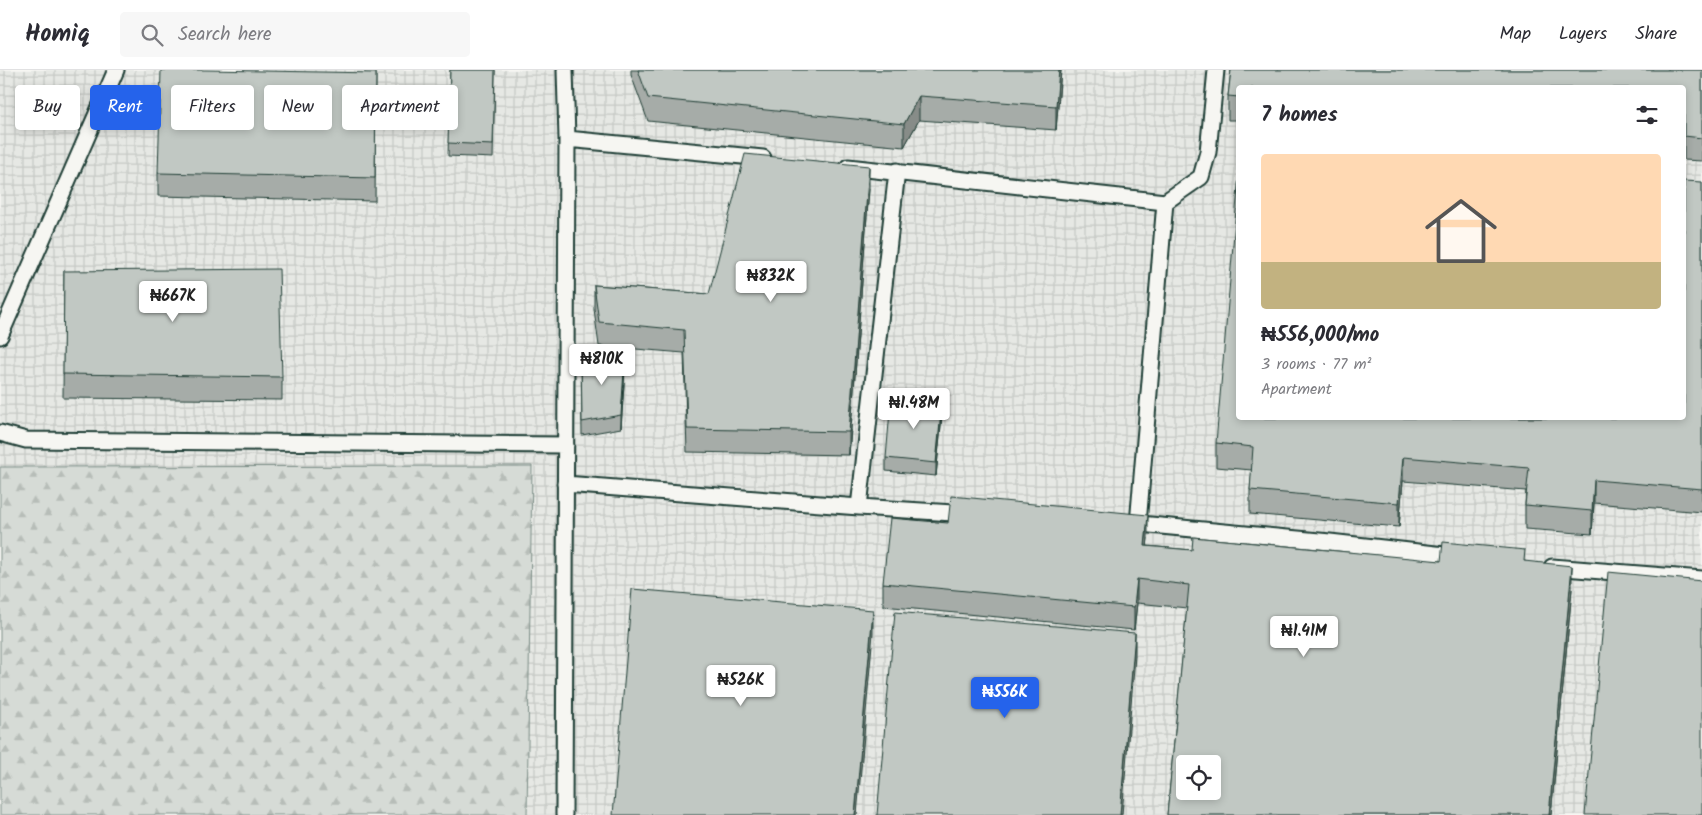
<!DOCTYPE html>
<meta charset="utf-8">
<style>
body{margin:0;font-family:Kalam,sans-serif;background:#f7f7f7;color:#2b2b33;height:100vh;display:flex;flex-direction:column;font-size:19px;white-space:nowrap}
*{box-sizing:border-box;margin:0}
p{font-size:16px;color:#7c7c81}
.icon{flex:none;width:28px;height:28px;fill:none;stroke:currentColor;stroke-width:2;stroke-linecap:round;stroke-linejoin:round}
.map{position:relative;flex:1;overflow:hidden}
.details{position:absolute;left:1236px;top:15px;width:450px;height:335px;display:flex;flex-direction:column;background:#fff;border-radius:5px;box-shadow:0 2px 8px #0003}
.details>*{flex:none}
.banner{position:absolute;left:15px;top:15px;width:475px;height:45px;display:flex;gap:10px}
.controls{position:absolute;left:1176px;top:685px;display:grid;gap:10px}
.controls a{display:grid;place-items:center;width:45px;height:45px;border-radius:5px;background:#fff;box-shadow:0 2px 8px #0003;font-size:25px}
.price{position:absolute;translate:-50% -42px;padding:0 11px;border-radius:5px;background:#fff;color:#222;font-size:16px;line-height:32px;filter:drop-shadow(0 1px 2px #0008)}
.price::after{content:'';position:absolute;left:50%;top:30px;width:15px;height:11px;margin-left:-8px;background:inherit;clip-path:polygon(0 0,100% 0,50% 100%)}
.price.active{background:#2563eb;color:#fff}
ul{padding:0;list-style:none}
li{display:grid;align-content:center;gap:10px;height:265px;padding:0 25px}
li+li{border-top:1px solid #e1e1e2}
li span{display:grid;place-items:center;height:155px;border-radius:5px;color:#555}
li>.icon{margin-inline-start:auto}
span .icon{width:90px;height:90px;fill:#fffc;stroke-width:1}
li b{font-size:21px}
h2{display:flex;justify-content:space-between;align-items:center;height:60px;padding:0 25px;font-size:21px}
.chip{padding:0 18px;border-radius:5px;background:#fff;box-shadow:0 2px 8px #0003;font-size:18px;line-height:45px}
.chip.active{background:#2563eb;color:#fff}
header{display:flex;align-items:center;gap:30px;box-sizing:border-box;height:70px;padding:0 25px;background:#fff;border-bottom:1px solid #e1e1e2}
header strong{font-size:24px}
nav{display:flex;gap:28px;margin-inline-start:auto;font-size:18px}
.search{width:350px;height:45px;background:#f7f7f7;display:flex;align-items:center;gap:12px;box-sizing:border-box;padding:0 18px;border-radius:5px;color:#7c7c81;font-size:19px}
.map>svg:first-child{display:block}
.industrial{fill:url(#industrial-grid);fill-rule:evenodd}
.forest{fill:url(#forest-firs);stroke:#7a8c85}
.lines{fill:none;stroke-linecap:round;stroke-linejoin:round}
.lane-casing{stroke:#1f3d34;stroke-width:19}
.lane{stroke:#f6f6f2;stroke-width:15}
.wall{fill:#a6aca8;stroke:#1f3d34}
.shaded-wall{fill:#878c88;stroke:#1f3d34}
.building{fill:#c1c8c3;stroke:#1f3d34;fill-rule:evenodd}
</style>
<header>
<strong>Homiq</strong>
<div class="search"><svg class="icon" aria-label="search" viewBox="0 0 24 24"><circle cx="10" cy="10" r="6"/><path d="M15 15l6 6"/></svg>Search here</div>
<nav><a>Map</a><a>Layers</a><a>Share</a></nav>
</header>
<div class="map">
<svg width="1702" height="745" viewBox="0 0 1702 745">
<defs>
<pattern id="industrial-grid" width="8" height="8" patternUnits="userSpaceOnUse" patternTransform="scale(1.25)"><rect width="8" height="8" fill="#e6e8e4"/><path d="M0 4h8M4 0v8" fill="none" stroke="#c5c8c4"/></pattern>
<pattern id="forest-firs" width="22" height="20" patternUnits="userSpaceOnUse" patternTransform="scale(1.25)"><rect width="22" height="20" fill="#d6dbd6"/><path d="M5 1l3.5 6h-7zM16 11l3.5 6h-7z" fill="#b7bdb8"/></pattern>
</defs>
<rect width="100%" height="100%" fill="#f6f6f2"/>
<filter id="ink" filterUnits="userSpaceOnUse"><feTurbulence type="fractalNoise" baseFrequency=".02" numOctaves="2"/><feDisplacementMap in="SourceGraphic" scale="10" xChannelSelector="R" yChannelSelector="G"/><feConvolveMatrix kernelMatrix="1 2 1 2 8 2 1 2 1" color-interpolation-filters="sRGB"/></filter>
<g filter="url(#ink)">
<!-- industrial -->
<path class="industrial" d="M0,0H1702V745H527L531,396L0,397ZM1239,18H1684V348H1239ZM1185,694H1212V721H1185Z"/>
<!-- forest -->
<path class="forest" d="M532,396L527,745H0V397Z"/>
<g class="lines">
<!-- lane casing -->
<g class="lane-casing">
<path id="lane" d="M567,69L763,88
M848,97L1165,132
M0,266L116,0
M0,363L26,370L566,375
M565,414L859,437L969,444
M859,437L897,101
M1129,453L1330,472L1462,487
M1138,454L1165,132L1201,107L1208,82L1216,0
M1552,497L1702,509
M564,745L567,69L565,0"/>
</g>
<!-- lane -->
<use href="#lane" class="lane"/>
</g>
<!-- wall -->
<path class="wall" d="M450,0H495L493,88L448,86Z
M631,0H1061L1056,60L919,50L904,77L648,51L631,5Z
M1231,0H1702V91L1684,90V18H1239V50H1228V26Z
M376,3L375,131L158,126V103Z
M1702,112V442L1594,433L1592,464L1525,459V435L1526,421L1403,411L1399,457L1250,444V420L1252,400L1216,397V373Z
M869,119L849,385L687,382L684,283L599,276L594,239V215L709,224Z
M64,201L282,307V330L63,328Z
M581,283L625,299L621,358L582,365Z
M942,345L936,406L886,401V388Z
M1148,468L1147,476L1192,480L1441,491H1525L1572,519L1551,745H1167L1187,538L1137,533L1134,560L883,536V513Z"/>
<!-- shaded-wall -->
<path class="shaded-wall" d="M1059,0H1061L1056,60V36Z
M919,26V50L904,77V54Z
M869,96V119L849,385V362Z
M625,286V299L621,358V345Z
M942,332V345L936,406V393Z
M1403,387V411L1399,457V433Z
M1594,410V433L1592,464V441Z
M1148,445V468L1145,499V476Z
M1572,496V519L1551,745H1549Z
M1137,509V533L1134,560V537Z
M873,540V563L857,745H855Z
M1135,563V586L1122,745H1120Z"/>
<!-- building -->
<path class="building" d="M161,0H206L376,3L375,108L158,103Z
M450,0H495L493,75L448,73Z
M638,0H1059L1056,36L919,26L904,54L648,28Z
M1231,0H1702V68L1684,66V18H1239V27L1228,26Z
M745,84L869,96L849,362L687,359L684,260L599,252L594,215L709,224Z
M1239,105V348H1684V111L1702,112V419L1594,410L1592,441L1525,435L1529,398L1403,387L1399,433L1250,420L1253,377L1216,373Z
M279,199L282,307L63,304L64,201Z
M581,283L625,286L621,345L582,352Z
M891,329L942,332L936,393L886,388Z
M951,426L1148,445L1145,476L1192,480L1193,467L1441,491L1443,472L1525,480L1524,491L1572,496L1549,745H1167L1189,515L1137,509L1134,537L883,513L890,448L948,453ZM1185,694H1212V721H1185Z
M1608,502L1702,511V745H1585Z
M632,519L873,540L855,745H613Z
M895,542L1135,563L1120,745H877Z"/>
</g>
</svg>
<div class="controls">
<a><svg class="icon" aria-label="locate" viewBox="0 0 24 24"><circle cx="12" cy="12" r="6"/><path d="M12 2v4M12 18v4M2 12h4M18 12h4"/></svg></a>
</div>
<b class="price" style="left:771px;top:233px">₦832K</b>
<b class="price" style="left:173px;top:253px">₦667K</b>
<b class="price" style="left:602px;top:316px">₦810K</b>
<b class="price" style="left:914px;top:360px">₦1.48M</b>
<b class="price" style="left:1304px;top:588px">₦1.41M</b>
<b class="price" style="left:741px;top:637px">₦526K</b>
<b class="price active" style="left:1005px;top:649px">₦556K</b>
<div class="banner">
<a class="chip">Buy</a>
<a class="chip active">Rent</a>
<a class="chip">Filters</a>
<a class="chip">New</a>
<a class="chip">Apartment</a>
</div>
<section class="details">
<h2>7 homes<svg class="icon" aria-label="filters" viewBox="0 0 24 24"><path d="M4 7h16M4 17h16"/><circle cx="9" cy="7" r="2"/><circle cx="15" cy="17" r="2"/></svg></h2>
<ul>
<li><span style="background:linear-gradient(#ffd9b3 70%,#c2b280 0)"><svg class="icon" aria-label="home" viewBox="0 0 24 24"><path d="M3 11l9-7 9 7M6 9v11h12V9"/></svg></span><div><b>₦556,000/mo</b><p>3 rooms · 77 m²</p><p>Apartment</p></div></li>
</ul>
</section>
</div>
